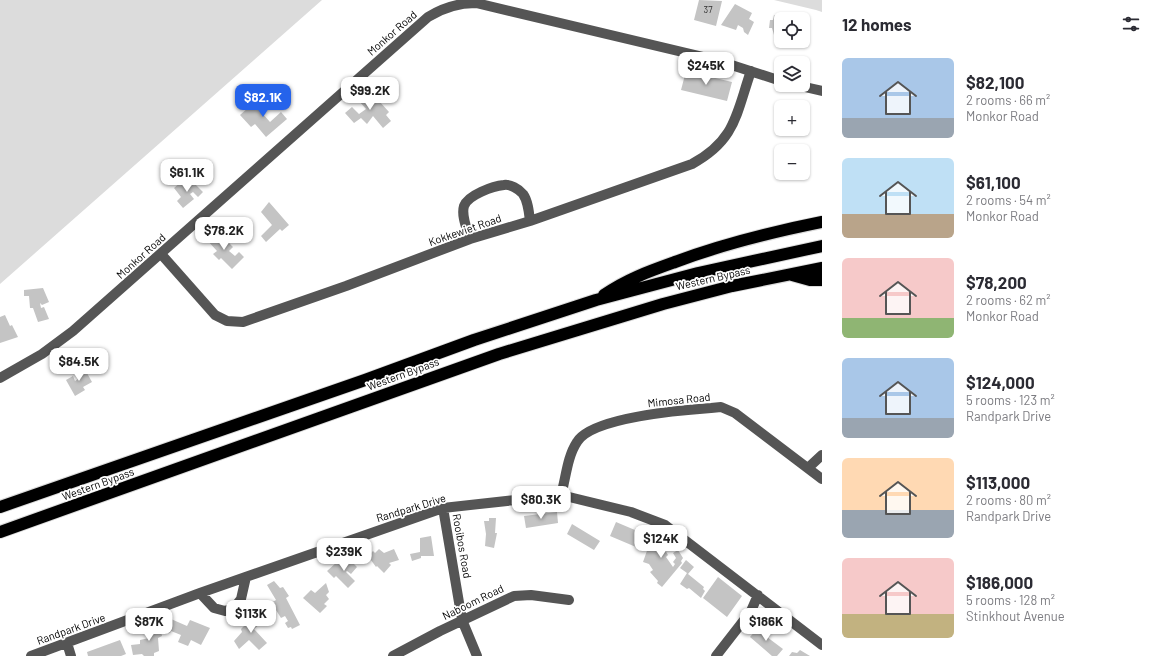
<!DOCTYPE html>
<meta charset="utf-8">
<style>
body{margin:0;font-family:Barlow,sans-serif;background:#f2f2f3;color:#2b2b33;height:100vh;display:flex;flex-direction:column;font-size:15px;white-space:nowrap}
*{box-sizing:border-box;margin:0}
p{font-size:13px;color:#7c7c81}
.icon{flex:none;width:22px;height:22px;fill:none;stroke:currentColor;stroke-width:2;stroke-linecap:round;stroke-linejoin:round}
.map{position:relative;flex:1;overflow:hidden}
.details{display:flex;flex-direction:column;background:#fff;width:340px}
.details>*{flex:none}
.tools{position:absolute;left:774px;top:12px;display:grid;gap:8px}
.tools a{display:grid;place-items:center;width:36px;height:36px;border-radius:6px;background:#fff;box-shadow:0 1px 3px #0004;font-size:20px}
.price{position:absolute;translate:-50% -34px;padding:0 9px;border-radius:8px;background:#fff;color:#222;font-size:13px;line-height:26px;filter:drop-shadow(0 1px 2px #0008)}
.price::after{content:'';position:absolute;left:50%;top:24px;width:12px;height:9px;margin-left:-6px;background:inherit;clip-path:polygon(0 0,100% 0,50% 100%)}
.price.active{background:#2563eb;color:#fff}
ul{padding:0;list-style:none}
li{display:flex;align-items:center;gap:12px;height:100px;padding:0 20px}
li span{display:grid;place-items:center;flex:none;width:112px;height:80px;border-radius:6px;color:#555}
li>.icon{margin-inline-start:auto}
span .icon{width:48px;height:48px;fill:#fffc;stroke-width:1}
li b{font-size:17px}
h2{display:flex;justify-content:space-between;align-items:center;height:48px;padding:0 20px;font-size:17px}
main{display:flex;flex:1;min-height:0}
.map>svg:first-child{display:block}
.green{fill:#dcdcdc}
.building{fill:#c4c4c4}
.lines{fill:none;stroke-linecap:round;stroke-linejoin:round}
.highway-casing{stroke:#dbdbdb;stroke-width:14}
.minor{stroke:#555;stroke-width:10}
.highway{stroke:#000;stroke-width:12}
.labels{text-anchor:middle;stroke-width:3.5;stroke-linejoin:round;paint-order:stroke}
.number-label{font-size:9px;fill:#313131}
.street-label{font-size:11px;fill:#000;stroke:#fff}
</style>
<main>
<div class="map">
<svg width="822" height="656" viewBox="0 0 822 656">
<rect width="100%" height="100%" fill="#fff"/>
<!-- green -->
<path class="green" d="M0,0H322L0,284Z
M774,0H822V12L816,10Z"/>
<!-- building -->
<path class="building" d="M699,0L722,1L716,26L694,20Z
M735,4L752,13L749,19L754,22L748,35L744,32L743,28L738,25L736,30L721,25Z
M774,15L784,17L781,19V41L776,42L772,28H769L770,20H773Z
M686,71L732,82L727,101L681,90Z
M370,91L389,112L386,115L391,121L383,128L373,116L367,124L361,118L354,123L345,113L352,107L359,114L366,109L359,101Z
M264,98L265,100L268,98L273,103L262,113L270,122L281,112L287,119L266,137L255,124L251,127L240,115L249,107L251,110L254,107L255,108Z
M181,182L183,185L185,183L189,188L194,183L203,192L198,197L193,192L190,194L194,199L183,208L177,201L181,197L174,188Z
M269,202L289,225L282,231L280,229L266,242L261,236L272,225L261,212Z
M217,231L226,242L227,241L233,247L229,251L235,256L239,252L244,257L232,269L221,258L219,260L213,254L217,251L207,240Z
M43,288L49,302L42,305L40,303L41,308L44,307L49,319L38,322L33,308H30L29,296H24V290Z
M5,315L10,326L12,325L18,337L0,343V317Z
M83,366L92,382L83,387L85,390L75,396L66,380L73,376L75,381L81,377L77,369Z
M557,512L558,523L526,528L524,516Z
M489,518H496L495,533H497L494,548L485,546L486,534L484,521H489Z
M616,522L642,533L636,547L610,536Z
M572,524L600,541L594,550L567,534Z
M655,528L659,530L657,534L670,546L665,550L668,555L666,557L673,567L675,564L673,562L676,558L673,553L678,550L683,558L681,561L682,563L662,587L657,583L658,581L650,572L653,570L649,564L643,562Z
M431,536L434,556H421V558L412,561L410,554L420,552V538Z
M379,549L384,553L394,549L399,560L389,563L391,565L384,573L377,566L376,567L368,556L373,551L375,553Z
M348,558L357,567L351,574L347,571L346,572L355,581L348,588L336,576L334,578L327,571L337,562L341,566Z
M686,560L694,567L688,574L704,587L703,589L705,591L701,598L689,588L687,589L680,584L687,573L680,568Z
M718,577L742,596L727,617L703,598Z
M274,581L280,588L283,587L289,596L286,598L300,625L292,629L291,627L288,628L285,623L288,621L285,616L281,618L276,610L270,613L266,606L276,600L267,585Z
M326,583L329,592L326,595L329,599L324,604L327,606L320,613L303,598L311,590L315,593Z
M255,612L263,621L254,629L267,643L259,650L249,640L239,649L234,641L242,632L241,629L246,624L249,627L251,624L247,619Z
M171,619L187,626L190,620L210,628L201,645L191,640L188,646L178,642L181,635L171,631L170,633L165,631Z
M159,623L162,636L158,638L159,651L154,653V656H144L142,654L133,655L131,645L140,644V640L149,638L146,624Z
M762,628L770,634L767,637L783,649L777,656H772L750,637L757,629L760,631Z
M120,640L126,654L121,656H88L87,652Z
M800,650L810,656H789L792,652L797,653Z"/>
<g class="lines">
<!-- highway casing -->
<g class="highway-casing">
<path id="highway" d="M792,275L810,280H822
M604,295C627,279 650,271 675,262C723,244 772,232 822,222
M0,507L365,380L474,340L596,300L698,273L822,246
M0,532L499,354L663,304L732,286L822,268"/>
</g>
<!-- minor -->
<path class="minor" d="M796,85L822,91
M470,239C467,229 461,216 464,206C468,195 493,186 504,185C510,184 519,189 523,194C528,201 529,212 530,221
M161,254L215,315L227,321L243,322L346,286L470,239L530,221L692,164C736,140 736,114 751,71
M0,378L42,354L73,331L428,17C444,7 458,3 476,3L716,60L781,81
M808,468L822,455
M561,495C566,478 567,457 577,442C592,417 683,410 711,408L721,407L735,413L822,479
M443,508L462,620L477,656
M200,593L214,608L225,611L234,608L241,599L246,577
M67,643L71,656
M31,656L200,593L443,508L561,495L631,512L665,525L822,645
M393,656L440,631L514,596L531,595L569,600
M716,656L751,611L758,595"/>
<!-- highway -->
<use href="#highway" class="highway"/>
</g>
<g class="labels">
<!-- number labels -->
<g class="number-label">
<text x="708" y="13">37</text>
</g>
<!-- street labels -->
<g class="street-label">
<text transform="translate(392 33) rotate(-41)" y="4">Monkor Road</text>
<text transform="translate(465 230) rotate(-19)" y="4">Kokkewiet Road</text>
<text transform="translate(141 256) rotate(-42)" y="4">Monkor Road</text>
<text transform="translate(713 278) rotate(-13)" y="4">Western Bypass</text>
<text transform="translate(403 374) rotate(-20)" y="4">Western Bypass</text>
<text transform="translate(679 400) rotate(-6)" y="4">Mimosa Road</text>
<text transform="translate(98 484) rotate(-20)" y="4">Western Bypass</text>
<text transform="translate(411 508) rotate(-17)" y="4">Randpark Drive</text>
<text transform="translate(462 546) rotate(80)" y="4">Rooibos Road</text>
<text transform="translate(473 602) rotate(-26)" y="4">Naboom Road</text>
<text transform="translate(71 629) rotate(-20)" y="4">Randpark Drive</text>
</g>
</g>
</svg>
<div class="tools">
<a><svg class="icon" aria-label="locate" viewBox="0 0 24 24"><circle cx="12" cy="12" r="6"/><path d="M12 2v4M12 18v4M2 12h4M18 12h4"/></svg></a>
<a><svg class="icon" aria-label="layers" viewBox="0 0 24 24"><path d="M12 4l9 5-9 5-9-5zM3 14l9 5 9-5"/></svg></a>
<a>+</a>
<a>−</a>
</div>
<b class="price" style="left:706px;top:86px">$245K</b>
<b class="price" style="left:370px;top:111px">$99.2K</b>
<b class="price active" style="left:263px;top:118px">$82.1K</b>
<b class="price" style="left:187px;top:193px">$61.1K</b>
<b class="price" style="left:224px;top:251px">$78.2K</b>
<b class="price" style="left:79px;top:382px">$84.5K</b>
<b class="price" style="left:541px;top:520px">$80.3K</b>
<b class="price" style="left:661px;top:559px">$124K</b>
<b class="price" style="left:344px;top:572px">$239K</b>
<b class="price" style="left:251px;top:634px">$113K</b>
<b class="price" style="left:149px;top:642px">$87K</b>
<b class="price" style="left:766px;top:642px">$186K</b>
</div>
<section class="details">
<h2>12 homes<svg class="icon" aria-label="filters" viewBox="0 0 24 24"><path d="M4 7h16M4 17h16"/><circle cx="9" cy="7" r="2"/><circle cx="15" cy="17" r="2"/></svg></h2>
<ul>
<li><span style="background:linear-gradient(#a9c7e8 75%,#9aa5b1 0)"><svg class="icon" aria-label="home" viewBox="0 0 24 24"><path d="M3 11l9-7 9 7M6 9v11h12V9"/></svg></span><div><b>$82,100</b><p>2 rooms · 66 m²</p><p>Monkor Road</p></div></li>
<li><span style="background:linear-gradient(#bfe0f5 70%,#b9a48a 0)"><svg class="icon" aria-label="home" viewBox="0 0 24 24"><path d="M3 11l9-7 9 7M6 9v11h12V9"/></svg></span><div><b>$61,100</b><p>2 rooms · 54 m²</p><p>Monkor Road</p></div></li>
<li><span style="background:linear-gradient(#f6c9c9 75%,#8fb573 0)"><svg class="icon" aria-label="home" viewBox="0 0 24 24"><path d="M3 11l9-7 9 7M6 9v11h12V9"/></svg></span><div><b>$78,200</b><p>2 rooms · 62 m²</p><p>Monkor Road</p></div></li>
<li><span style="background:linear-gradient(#a9c7e8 75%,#9aa5b1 0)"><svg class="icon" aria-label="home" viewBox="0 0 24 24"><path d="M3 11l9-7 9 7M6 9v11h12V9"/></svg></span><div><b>$124,000</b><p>5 rooms · 123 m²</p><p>Randpark Drive</p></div></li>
<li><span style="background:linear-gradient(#ffd9b3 65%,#9aa5b1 0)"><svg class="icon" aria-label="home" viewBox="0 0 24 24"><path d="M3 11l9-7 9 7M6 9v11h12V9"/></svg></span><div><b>$113,000</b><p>2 rooms · 80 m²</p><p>Randpark Drive</p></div></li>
<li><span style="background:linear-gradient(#f6c9c9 70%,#c2b280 0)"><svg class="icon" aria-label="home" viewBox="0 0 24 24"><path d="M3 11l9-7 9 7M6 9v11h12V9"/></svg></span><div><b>$186,000</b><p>5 rooms · 128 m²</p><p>Stinkhout Avenue</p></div></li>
</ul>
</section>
</main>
